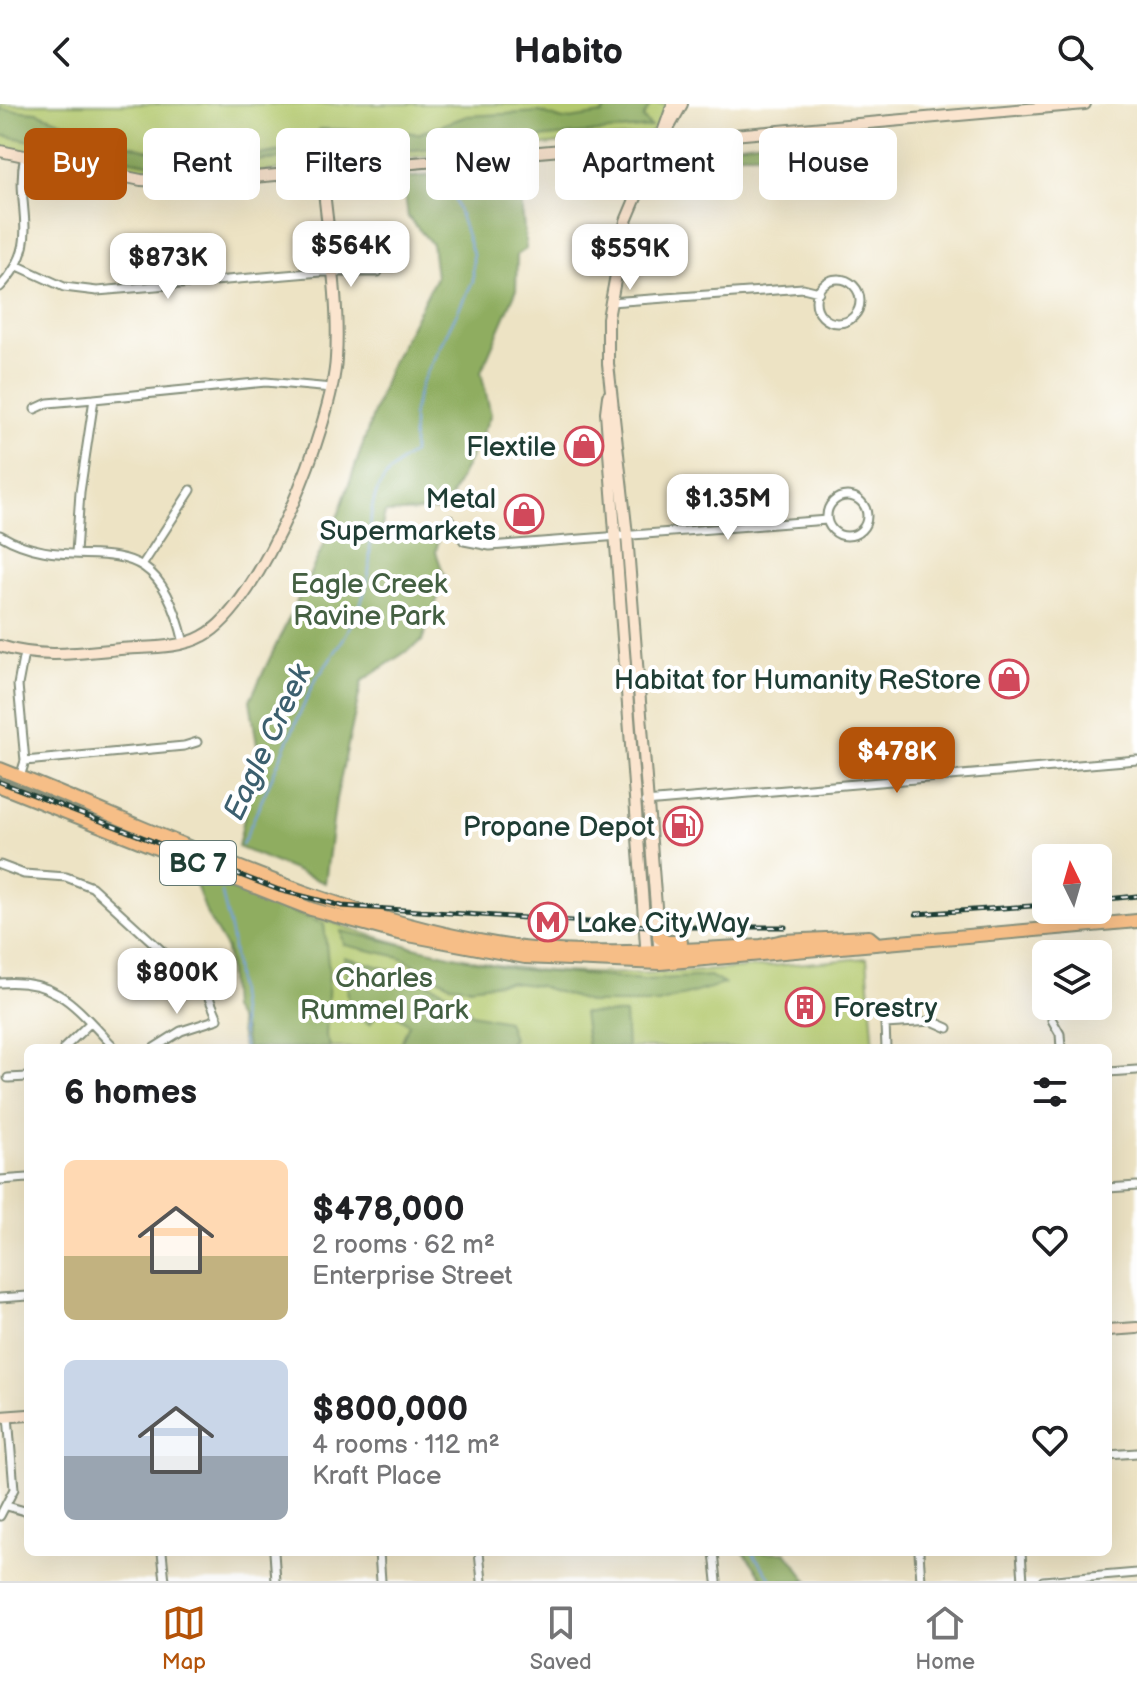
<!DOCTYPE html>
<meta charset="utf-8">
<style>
body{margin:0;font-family:"Balsamiq Sans",sans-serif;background:#f2f2f2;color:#202124;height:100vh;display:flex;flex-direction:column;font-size:30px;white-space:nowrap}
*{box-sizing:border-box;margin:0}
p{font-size:26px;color:#757577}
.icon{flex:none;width:44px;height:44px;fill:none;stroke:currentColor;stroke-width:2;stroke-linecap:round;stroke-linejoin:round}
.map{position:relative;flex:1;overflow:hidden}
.drawer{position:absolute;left:24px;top:940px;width:1088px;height:512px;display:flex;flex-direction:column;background:#fff;border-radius:12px;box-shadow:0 8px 32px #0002}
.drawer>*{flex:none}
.banner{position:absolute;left:24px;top:24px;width:1090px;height:72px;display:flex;gap:16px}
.needle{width:52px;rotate:355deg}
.tools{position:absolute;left:1032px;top:740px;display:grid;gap:16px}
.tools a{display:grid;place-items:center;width:80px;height:80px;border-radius:12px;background:#fff;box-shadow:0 8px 32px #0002;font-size:40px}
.price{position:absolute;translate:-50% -68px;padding:0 18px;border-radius:16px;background:#fff;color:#222;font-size:26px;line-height:52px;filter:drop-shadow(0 2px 4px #0008)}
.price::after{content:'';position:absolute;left:50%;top:48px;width:24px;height:18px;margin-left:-12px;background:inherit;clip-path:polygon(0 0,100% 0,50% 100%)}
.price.current{background:#b45309;color:#fff}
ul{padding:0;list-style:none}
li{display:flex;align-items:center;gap:24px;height:200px;padding:0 40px}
li span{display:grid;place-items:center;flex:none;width:224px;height:160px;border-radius:12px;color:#555}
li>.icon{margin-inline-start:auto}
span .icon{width:96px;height:96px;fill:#fffc;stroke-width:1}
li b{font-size:34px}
h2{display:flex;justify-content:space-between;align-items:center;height:96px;padding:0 40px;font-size:34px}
.tag{padding:0 28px;border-radius:12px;background:#fff;box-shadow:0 8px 32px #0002;font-size:28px;line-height:72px}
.tag.current{background:#b45309;color:#fff}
header{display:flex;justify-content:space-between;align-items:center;height:104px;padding:0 40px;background:#fff;font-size:36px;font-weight:700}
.menu{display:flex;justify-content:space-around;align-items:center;height:112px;border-top:2px solid #e0e0e0;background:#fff;font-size:22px;color:#757577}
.menu a{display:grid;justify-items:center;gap:4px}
.menu .current{color:#b45309}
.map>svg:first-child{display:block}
.green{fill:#b4c96e;stroke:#6a8351;stroke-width:2}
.forest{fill:#8fad61;stroke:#57754a;stroke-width:2}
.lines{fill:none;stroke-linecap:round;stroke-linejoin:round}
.stream{stroke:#73a2dc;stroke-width:2}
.street-casing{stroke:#86907c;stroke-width:11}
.secondary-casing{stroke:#86907c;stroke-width:14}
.primary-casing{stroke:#86907c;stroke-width:16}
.street{stroke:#fff;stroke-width:7}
.secondary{stroke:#fbe5cf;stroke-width:10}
.primary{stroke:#f6be87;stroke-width:12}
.rail-casing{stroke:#1f3d34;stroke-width:5}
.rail{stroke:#fff;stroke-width:2;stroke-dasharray:6;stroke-linecap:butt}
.labels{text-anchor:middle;stroke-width:8;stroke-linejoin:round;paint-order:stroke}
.shield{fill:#fff;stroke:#627771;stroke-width:2}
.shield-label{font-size:26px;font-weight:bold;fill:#1f3d34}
.poi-label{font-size:28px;fill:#1f3d34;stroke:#fff;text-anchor:end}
.park-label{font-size:28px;fill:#446042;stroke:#fff}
.water-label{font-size:30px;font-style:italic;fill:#3c606f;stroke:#fff}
</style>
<header><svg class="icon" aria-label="back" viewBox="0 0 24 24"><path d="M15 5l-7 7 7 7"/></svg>Habito<svg class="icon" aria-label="search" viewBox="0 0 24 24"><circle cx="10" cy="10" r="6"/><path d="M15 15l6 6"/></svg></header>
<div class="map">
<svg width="1137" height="1477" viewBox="0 0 1137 1477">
<rect width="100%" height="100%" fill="#fff"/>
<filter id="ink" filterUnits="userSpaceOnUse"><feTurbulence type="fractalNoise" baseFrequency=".0125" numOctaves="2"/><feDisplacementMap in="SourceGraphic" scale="16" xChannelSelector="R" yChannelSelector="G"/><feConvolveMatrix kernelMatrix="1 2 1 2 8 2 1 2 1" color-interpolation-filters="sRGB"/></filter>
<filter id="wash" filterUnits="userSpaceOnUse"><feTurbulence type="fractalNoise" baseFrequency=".006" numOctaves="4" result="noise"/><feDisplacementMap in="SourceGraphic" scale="32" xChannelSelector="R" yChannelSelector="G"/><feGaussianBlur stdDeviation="1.8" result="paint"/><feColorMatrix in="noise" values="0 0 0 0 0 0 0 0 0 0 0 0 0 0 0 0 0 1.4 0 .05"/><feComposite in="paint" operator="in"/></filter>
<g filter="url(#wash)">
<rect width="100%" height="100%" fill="#ede3c4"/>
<!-- green -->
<path class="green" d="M0,0H668L657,24L647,31L188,75C124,72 63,52 0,43Z
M213,774C315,814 419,853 528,865C641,877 754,863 867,854L874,944H243Z"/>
<!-- forest -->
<path class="forest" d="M609,0H651L643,14L651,23L383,49L163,62L0,31V5L37,8L70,21L94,22L127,40L176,55L215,48L234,55L307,43L320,25L403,27L417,30L467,12L540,8L563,16L602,10Z
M764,37L783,41L790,48V55L775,50H742L662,58L667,50Z
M518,64L526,145L517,151L516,187L481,268L491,311L448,399L437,406L385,409L380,431L439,434L436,448L445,474L422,537L362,577L336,695L325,779L238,743L258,647L250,596L339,409L389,265L436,173L432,140L408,113L403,74Z
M192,770L324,820L329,869L326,932L331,944H247L244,926L231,905L227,845L208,813Z
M341,827L513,865L645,876L710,872L724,880L658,899H591L539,882L508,878L469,883L451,881L400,853L344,841Z
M344,853C382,864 449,878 472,910L507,917L513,935L504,944H399L409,920L383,902L370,920L350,910Z
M583,909L625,910L627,944H588Z
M744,1448H786L808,1477H765Z"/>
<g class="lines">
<!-- stream -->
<path class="stream" d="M242,741L314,578C333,553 353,523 363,493C383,435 347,392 413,349V309L421,280L473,177V150L446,69
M222,789L232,835L244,944
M752,1448L773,1477"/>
</g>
</g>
<g filter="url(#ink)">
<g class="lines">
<!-- street casing -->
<g class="street-casing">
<path id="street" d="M18,162L64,183L97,187L321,168H378
M816 197a22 22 0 1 1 44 0a22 22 0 1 1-44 0Z
M0,183C45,136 13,104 25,51
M610,198L803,184L819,188
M35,305L48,299L94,295
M827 412a20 20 0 1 1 40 0a20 20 0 1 1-40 0Z
M450,415L464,437L490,442L827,416
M0,431C82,480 153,402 184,539
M76,449L80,388L94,295L266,278L332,284
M143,460L191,386
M25,657L184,642L197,638
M20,673L25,657L18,581L24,549
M645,698L1137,656
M0,761L24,770L66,773L92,783L206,887L218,915L181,927L154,944
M0,879C59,874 77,905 115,944
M1052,916L1060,930L1061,944
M64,944L90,919
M886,944L885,920L932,917L948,924
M1108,968L1137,966
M8,974L28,973
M0,1076L28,1074
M1108,1084L1137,1082
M0,1194L28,1192
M1108,1351L1137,1349
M7,1402L28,1408
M0,1412L14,1385L8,1312
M162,1448L165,1477
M274,1448L276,1477
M379,1448L381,1477
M479,1448L482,1477
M714,1448L717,1477
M919,1448L921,1477
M1021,1448L1023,1477
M1043,1477L1137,1469"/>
</g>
<!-- secondary casing -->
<g class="secondary-casing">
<path id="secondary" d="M661,34L673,0
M628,39L645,68
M0,47L141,76L186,79L1085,0
M608,292L606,308L647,854
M0,542C40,555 79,549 120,545C146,543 180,545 203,532C261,502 333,318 336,254C340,197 327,125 322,67
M659,841L627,431L608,260V214L626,117L656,46L682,0
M1108,1226L1137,1224
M0,1313L28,1311"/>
</g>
<!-- primary casing -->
<g class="primary-casing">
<path id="primary" d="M0,665C163,729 321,810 495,840C582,855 673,846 761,842L783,837L869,833L875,838
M0,682L311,805L398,829L525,853L660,859L1137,817
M659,833L666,838H681"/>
</g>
<!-- street -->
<use href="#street" class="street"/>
<!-- secondary -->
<use href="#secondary" class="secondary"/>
<!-- primary -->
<use href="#primary" class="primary"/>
<!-- rail casing -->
<g class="rail-casing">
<path id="rail" d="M0,678L279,786L342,802L664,823H785
M1098,796L1137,792
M916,810L1046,801"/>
</g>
<!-- rail -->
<use href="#rail" class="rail"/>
</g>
</g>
<!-- icons -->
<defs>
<g id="shop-ring" transform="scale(2)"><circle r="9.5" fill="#fff" stroke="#d1495b" stroke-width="1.5"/><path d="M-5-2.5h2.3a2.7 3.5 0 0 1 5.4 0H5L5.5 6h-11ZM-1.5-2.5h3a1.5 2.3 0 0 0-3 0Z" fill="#d1495b"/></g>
<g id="fuel-ring" transform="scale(2)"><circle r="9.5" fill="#fff" stroke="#d1495b" stroke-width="1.5"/><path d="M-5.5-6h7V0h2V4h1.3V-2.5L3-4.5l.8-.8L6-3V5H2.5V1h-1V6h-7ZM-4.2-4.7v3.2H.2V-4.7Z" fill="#d1495b"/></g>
<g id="metro-ring" transform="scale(2)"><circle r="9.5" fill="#fff" stroke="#d1495b" stroke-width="1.5"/><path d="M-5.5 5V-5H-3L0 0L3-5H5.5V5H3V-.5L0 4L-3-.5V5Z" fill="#d1495b"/></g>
<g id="building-ring" transform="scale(2)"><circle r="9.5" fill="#fff" stroke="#d1495b" stroke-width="1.5"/><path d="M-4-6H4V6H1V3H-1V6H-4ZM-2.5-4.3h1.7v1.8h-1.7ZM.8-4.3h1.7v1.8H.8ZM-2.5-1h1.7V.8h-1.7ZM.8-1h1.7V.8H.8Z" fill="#d1495b"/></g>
</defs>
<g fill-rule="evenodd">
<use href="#shop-ring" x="584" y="342"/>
<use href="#shop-ring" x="524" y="410"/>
<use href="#shop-ring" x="1009" y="575"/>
<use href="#fuel-ring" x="683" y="722"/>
<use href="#metro-ring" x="548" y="818"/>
<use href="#building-ring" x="805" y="903"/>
</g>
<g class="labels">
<!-- shield labels -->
<rect class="shield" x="160" y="737" width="76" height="44" rx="6"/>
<g class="shield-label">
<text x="198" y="768">BC 7</text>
</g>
<!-- poi labels -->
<g class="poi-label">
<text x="556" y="352">Flextile</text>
<text x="496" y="404">Metal<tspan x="496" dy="32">Supermarkets</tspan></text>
<text x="981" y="585">Habitat for Humanity ReStore</text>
<text x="655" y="732">Propane Depot</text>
<text x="576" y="828" text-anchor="start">Lake City Way</text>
<text x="833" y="913" text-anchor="start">Forestry</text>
</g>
<!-- park labels -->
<g class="park-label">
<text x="369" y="489">Eagle Creek<tspan x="369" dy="32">Ravine Park</tspan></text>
<text x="384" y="883">Charles<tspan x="384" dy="32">Rummel Park</tspan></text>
</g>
<!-- water labels -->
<g class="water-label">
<text transform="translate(267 638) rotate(-65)" y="10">Eagle Creek</text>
</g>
</g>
</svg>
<div class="tools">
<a><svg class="needle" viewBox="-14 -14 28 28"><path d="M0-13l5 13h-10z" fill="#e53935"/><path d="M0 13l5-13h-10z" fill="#757577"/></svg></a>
<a><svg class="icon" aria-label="layers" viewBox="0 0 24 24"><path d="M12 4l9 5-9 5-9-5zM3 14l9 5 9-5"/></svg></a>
</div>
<b class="price" style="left:351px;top:185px">$564K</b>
<b class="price" style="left:630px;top:188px">$559K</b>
<b class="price" style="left:168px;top:197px">$873K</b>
<b class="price" style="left:728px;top:438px">$1.35M</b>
<b class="price current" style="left:897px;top:691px">$478K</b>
<b class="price" style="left:177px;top:912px">$800K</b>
<div class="banner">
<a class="tag current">Buy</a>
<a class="tag">Rent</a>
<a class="tag">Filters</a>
<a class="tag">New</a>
<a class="tag">Apartment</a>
<a class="tag">House</a>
</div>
<section class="drawer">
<h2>6 homes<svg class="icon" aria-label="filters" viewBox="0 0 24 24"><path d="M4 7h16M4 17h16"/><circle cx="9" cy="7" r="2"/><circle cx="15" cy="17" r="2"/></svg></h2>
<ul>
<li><span style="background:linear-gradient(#ffd9b3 60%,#c2b280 0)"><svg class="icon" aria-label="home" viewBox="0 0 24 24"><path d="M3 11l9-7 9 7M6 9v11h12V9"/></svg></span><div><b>$478,000</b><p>2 rooms · 62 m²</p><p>Enterprise Street</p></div><svg class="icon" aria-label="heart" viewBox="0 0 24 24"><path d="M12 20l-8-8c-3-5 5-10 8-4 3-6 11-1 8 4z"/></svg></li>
<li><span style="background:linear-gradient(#c9d6e8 60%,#9aa5b1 0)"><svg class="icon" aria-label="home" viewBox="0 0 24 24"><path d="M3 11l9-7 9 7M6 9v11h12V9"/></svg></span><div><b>$800,000</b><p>4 rooms · 112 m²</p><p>Kraft Place</p></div><svg class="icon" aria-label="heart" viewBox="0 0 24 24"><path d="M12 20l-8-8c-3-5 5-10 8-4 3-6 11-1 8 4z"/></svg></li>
</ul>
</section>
</div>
<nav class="menu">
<a class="current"><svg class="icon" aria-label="map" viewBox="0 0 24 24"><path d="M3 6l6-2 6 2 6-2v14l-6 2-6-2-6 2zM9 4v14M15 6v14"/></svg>Map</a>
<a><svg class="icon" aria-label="saved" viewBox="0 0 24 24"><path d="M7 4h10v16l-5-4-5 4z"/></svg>Saved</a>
<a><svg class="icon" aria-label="home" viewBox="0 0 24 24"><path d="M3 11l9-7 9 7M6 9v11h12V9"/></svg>Home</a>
</nav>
